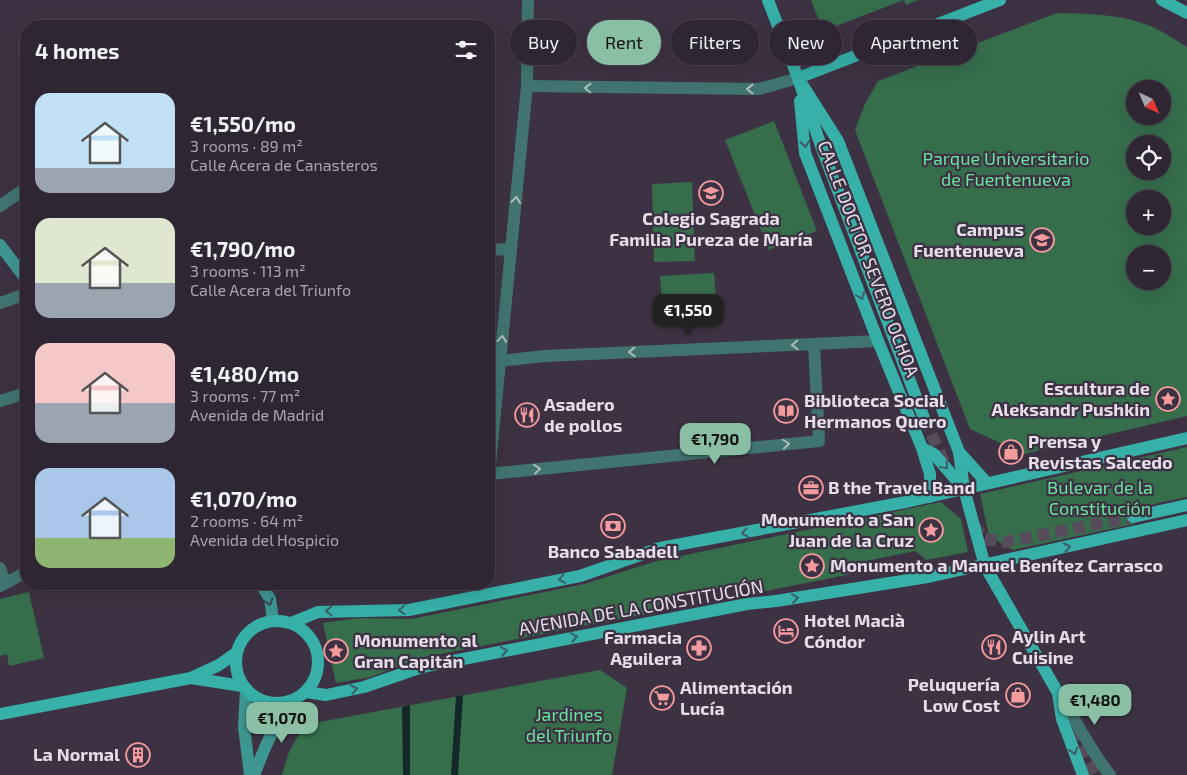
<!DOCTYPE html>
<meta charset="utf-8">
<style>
body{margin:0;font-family:"Exo 2",sans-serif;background:#362e3a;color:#f1f3f6;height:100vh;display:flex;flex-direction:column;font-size:19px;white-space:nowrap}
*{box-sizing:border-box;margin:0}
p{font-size:16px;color:#a7a5ac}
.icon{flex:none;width:28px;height:28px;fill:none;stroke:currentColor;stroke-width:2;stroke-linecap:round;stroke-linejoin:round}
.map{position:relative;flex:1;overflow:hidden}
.side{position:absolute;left:20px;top:20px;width:475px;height:570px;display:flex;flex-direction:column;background:#2e2632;border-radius:20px;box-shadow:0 5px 20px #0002,0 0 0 1px #49434d}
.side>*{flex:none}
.banner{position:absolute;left:510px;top:20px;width:475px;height:45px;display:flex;gap:10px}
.needle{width:32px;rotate:136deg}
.fabs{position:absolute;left:1126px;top:80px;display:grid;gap:10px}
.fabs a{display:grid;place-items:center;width:45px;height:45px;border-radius:50%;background:#2e2632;box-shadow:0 5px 20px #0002,0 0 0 1px #49434d;font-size:25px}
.price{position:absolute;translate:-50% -42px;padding:0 11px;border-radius:10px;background:#8abfa5;color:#111;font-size:16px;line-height:32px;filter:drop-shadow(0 1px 2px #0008)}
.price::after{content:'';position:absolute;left:50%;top:30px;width:15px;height:11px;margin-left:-8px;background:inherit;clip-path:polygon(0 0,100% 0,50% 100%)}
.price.current{background:#222;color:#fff}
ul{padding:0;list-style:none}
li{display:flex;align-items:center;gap:15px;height:125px;padding:0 15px}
li span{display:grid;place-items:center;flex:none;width:140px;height:100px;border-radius:15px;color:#555}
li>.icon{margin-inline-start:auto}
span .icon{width:60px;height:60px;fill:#fffc;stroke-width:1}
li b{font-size:21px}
h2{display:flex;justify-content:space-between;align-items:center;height:60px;padding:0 15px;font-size:21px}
.chip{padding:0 18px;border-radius:22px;background:#2e2632;box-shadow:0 5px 20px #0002,0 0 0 1px #49434d;font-size:18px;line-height:45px}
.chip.current{background:#8abfa5;color:#111}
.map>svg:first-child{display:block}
.green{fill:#366e4c;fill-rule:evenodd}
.water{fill:#152829}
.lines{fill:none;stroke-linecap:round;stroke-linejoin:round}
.primary-tunnel{stroke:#564c5c;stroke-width:12;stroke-dasharray:12 6;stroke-linecap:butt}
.minor{stroke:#417471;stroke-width:12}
.tertiary{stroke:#417471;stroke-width:12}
.secondary{stroke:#3e9691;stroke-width:12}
.primary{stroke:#36b0a9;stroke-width:12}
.oneway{stroke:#acb9bf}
.oneway2{stroke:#3b5e67}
.oneway3{stroke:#3d4653}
.labels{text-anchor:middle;stroke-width:4.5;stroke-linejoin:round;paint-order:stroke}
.park-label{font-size:18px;fill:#68e59c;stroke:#3d3243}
.poi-label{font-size:18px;font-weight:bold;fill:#e5dee9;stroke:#3d3243;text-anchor:start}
.street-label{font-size:18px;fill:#e5dee9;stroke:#3d3243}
</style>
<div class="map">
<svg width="1187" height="775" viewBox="0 0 1187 775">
<rect width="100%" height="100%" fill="#3d3243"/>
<!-- green -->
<path class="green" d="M811,0H918L906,5L904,0L823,31Z
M1057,13C1091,14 1125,14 1157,29C1167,34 1177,41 1187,47V416L1024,454L970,429L855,130L865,104L878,81ZM1135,89H1162V116H1135ZM1135,144H1162V171H1135ZM1135,199H1162V226H1135ZM1135,254H1162V281H1135Z
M408,20L409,26H330V24Z
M774,121L817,231L769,250L725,140Z
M692,182L695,261L654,262L652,184Z
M714,273L716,300L662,303L660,276Z
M1187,447V497L1131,509L1134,524L1013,550L989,536L980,494Z
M941,502L961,519L968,552L926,560L916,551L850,564L852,574L750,594L748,583L665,599L651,613L420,658L371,677L336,683L323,623L358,618L411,619L584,584L657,561Z
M29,592L44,658L9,666L7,654L0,656V599Z
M600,670L627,688L612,775H282L289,752L300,732L311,729L314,723Z"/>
<!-- water -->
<path class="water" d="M463,695L458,775H451L456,696Z
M410,705V775H403L402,707Z"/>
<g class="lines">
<!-- primary-tunnel -->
<path class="primary-tunnel" d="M924,418L945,464
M973,525L985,539L1005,542L1133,517
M1065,714L1097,775"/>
<!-- minor -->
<path class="minor" d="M527,86L759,89L798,78
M0,206L26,188
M489,250L511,249
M0,303L26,294
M0,401L26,393
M489,474L819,441L814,344
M0,568L5,583
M0,586L26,572"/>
<!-- tertiary -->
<path class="tertiary" d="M489,362L545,356L878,341
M489,474L527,86L528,0
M1058,693C1076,720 1090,750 1110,775"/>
<!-- secondary -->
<path class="secondary" d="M0,245L26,279
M261,584L270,599L273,621
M246,690L244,727L250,775
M254,775C264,749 274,724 292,701"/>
<!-- primary -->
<path class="primary" d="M768,0L798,78L821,146L924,418
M1162,0L1187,13
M798,78L838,141L959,452L964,489L985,566L1058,693L1062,719L1083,775
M798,78L1000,0
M800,101L805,153L878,341L922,448L930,474V497
M922,448L934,454L964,489
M959,452L987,483
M1133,517L1187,505
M236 662a41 41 0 1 1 82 0a41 41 0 1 1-82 0Z
M291,623L318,612L409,610L580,576L660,548L906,502L1187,438
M191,678L242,686
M306,692L326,695L364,687L422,667L747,604L776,601L928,577L1187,520
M0,714L191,678L219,665L237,652"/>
</g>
<!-- one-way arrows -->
<defs><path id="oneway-chevron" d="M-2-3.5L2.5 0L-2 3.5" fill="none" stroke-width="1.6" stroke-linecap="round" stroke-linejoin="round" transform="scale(1.25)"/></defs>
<g class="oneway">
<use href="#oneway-chevron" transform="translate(588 88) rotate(-179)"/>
<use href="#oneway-chevron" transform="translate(750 89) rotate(-180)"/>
<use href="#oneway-chevron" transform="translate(516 200) rotate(-84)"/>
<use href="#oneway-chevron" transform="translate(502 339) rotate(-85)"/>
<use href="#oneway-chevron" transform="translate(795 345) rotate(177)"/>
<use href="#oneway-chevron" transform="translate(632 352) rotate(177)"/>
<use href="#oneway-chevron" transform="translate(786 444) rotate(-6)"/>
<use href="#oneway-chevron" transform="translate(537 469) rotate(-6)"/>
</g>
<g class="oneway2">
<use href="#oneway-chevron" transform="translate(805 144) rotate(84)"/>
<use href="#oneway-chevron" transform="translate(861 296) rotate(69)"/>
<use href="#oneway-chevron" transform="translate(945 466) rotate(49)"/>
<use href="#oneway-chevron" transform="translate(745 533) rotate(169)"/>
<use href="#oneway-chevron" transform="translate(1067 547) rotate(-12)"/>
<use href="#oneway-chevron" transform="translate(562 579) rotate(169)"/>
<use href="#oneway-chevron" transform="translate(795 598) rotate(-9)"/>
<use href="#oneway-chevron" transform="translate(402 610) rotate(177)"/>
<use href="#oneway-chevron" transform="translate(329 611) rotate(179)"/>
<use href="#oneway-chevron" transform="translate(574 637) rotate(-11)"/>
<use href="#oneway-chevron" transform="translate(504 651) rotate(-11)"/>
<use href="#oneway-chevron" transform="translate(354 689) rotate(-12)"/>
<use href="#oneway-chevron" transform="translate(1074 751) rotate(70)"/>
</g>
<use class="oneway3" href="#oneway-chevron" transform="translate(269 602) rotate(73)"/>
<!-- icons -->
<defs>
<g id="school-ring" transform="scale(1.25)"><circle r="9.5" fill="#3d3243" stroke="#f59b9e" stroke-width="1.5"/><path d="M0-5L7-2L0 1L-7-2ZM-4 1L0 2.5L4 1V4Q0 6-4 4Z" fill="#f59b9e"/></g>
<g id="university-ring" transform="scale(1.25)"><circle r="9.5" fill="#3d3243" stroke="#f59b9e" stroke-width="1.5"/><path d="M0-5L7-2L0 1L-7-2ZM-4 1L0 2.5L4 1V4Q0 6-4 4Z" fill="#f59b9e"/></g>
<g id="sight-ring" transform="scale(1.25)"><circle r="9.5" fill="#3d3243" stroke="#f59b9e" stroke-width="1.5"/><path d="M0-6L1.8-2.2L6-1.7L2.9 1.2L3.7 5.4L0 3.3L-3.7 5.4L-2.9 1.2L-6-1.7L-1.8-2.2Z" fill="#f59b9e"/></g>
<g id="library-ring" transform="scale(1.25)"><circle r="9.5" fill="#3d3243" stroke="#f59b9e" stroke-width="1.5"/><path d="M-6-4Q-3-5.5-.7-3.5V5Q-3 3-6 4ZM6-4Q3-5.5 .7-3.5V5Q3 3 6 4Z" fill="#f59b9e"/></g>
<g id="restaurant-ring" transform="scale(1.25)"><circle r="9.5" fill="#3d3243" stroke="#f59b9e" stroke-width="1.5"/><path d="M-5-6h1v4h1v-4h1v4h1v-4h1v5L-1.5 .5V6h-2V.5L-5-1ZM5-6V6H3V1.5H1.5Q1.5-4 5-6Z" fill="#f59b9e"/></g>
<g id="shop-ring" transform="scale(1.25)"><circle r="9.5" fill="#3d3243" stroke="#f59b9e" stroke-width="1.5"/><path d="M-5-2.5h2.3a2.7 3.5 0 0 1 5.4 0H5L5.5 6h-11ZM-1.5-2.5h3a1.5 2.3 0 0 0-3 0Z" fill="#f59b9e"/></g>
<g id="office-ring" transform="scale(1.25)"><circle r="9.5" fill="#3d3243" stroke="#f59b9e" stroke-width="1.5"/><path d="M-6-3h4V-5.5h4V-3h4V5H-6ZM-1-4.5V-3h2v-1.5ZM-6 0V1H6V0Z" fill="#f59b9e"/></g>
<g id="bank-ring" transform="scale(1.25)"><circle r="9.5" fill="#3d3243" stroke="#f59b9e" stroke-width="1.5"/><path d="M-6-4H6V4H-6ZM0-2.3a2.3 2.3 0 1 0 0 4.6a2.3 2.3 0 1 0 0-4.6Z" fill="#f59b9e"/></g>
<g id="hotel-ring" transform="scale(1.25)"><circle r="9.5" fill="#3d3243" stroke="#f59b9e" stroke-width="1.5"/><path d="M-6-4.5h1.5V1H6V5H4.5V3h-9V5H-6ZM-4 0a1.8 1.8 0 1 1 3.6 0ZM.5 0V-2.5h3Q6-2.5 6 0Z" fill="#f59b9e"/></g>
<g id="pharmacy-ring" transform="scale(1.25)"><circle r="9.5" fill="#3d3243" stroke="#f59b9e" stroke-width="1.5"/><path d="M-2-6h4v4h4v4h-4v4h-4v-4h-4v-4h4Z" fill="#f59b9e"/></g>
<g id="supermarket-ring" transform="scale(1.25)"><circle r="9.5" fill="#3d3243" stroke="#f59b9e" stroke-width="1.5"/><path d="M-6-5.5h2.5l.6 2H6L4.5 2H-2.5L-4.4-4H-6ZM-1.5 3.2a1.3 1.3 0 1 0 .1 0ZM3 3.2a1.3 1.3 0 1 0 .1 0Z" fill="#f59b9e"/></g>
<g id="building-ring" transform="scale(1.25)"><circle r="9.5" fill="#3d3243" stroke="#f59b9e" stroke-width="1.5"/><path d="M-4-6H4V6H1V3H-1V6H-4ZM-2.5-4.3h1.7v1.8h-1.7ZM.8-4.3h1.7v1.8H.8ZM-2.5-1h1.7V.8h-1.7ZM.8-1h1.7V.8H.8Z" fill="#f59b9e"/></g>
</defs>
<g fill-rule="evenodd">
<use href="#school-ring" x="711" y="193"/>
<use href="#university-ring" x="1042" y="240"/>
<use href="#sight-ring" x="1168" y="399"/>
<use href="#library-ring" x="786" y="411"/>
<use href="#restaurant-ring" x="527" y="415"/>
<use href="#shop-ring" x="1011" y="452"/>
<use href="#office-ring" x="811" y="488"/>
<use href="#bank-ring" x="613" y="526"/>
<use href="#sight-ring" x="931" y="530"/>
<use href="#sight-ring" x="812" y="566"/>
<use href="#hotel-ring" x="786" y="631"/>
<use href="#restaurant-ring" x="994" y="647"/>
<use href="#pharmacy-ring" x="699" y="648"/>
<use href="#sight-ring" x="336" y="651"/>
<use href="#shop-ring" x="1018" y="695"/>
<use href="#supermarket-ring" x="662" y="698"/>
<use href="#building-ring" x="138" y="755"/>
</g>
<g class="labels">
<!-- park labels -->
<g class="park-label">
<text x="1006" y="165">Parque Universitario<tspan x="1006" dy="21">de Fuentenueva</tspan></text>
<text x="1100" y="494">Bulevar de la<tspan x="1100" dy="21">Constitución</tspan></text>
<text x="569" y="721">Jardines<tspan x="569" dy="21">del Triunfo</tspan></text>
</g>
<!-- poi labels -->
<g class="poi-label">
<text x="711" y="225" text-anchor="middle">Colegio Sagrada<tspan x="711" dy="21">Familia Pureza de María</tspan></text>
<text x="1024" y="236" text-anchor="end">Campus<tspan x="1024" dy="21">Fuentenueva</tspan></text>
<text x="1150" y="395" text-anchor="end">Escultura de<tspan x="1150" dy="21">Aleksandr Pushkin</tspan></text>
<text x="804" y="407">Biblioteca Social<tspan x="804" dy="21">Hermanos Quero</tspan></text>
<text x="544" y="411">Asadero<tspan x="544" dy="21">de pollos</tspan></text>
<text x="1028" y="448">Prensa y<tspan x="1028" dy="21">Revistas Salcedo</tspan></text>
<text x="828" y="494">B the Travel Band</text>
<text x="914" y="526" text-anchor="end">Monumento a San<tspan x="914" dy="21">Juan de la Cruz</tspan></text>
<text x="613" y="558" text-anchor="middle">Banco Sabadell</text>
<text x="830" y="572">Monumento a Manuel Benítez Carrasco</text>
<text x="804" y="627">Hotel Macià<tspan x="804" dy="21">Cóndor</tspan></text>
<text x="1012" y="643">Aylin Art<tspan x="1012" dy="21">Cuisine</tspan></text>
<text x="682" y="644" text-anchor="end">Farmacia<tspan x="682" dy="21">Aguilera</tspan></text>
<text x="354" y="647">Monumento al<tspan x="354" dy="21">Gran Capitán</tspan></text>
<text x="1000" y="691" text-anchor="end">Peluquería<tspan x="1000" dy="21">Low Cost</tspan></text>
<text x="680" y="694">Alimentación<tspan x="680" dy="21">Lucía</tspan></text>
<text x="120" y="761" text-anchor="end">La Normal</text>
</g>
<!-- street labels -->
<g class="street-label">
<text transform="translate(868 259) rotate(69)" y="6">CALLE DOCTOR SEVERO OCHOA</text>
<text transform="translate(641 608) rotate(-10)" y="6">AVENIDA DE LA CONSTITUCIÓN</text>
</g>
</g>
</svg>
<div class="fabs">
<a><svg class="needle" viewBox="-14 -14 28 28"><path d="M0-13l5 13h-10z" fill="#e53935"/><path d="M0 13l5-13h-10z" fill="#a7a5ac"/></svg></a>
<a><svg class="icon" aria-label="locate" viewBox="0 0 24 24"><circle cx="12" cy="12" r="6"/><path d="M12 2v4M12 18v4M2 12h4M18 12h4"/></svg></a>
<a>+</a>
<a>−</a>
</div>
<b class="price current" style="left:688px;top:336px">€1,550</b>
<b class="price" style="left:715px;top:465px">€1,790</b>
<b class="price" style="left:1095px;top:726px">€1,480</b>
<b class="price" style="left:282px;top:744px">€1,070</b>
<div class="banner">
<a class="chip">Buy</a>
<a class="chip current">Rent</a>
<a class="chip">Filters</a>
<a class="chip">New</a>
<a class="chip">Apartment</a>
</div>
<section class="side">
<h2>4 homes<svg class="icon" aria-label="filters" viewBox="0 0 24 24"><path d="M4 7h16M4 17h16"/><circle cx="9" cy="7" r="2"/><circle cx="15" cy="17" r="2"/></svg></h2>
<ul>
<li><span style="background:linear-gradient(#bfe0f5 75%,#9aa5b1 0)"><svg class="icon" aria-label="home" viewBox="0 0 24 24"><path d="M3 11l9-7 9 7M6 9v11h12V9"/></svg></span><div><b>€1,550/mo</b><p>3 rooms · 89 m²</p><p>Calle Acera de Canasteros</p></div></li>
<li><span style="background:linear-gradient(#dfe7d0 65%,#9aa5b1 0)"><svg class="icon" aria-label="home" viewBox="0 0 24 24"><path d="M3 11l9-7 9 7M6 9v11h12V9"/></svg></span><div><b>€1,790/mo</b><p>3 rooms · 113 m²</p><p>Calle Acera del Triunfo</p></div></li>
<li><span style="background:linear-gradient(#f6c9c9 60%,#9aa5b1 0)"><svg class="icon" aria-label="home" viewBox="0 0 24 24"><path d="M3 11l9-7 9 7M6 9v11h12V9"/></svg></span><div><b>€1,480/mo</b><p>3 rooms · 77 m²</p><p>Avenida de Madrid</p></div></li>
<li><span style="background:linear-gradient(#a9c7e8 70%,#8fb573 0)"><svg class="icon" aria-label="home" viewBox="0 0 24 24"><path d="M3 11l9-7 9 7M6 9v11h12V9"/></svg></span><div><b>€1,070/mo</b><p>2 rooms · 64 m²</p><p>Avenida del Hospicio</p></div></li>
</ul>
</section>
</div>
